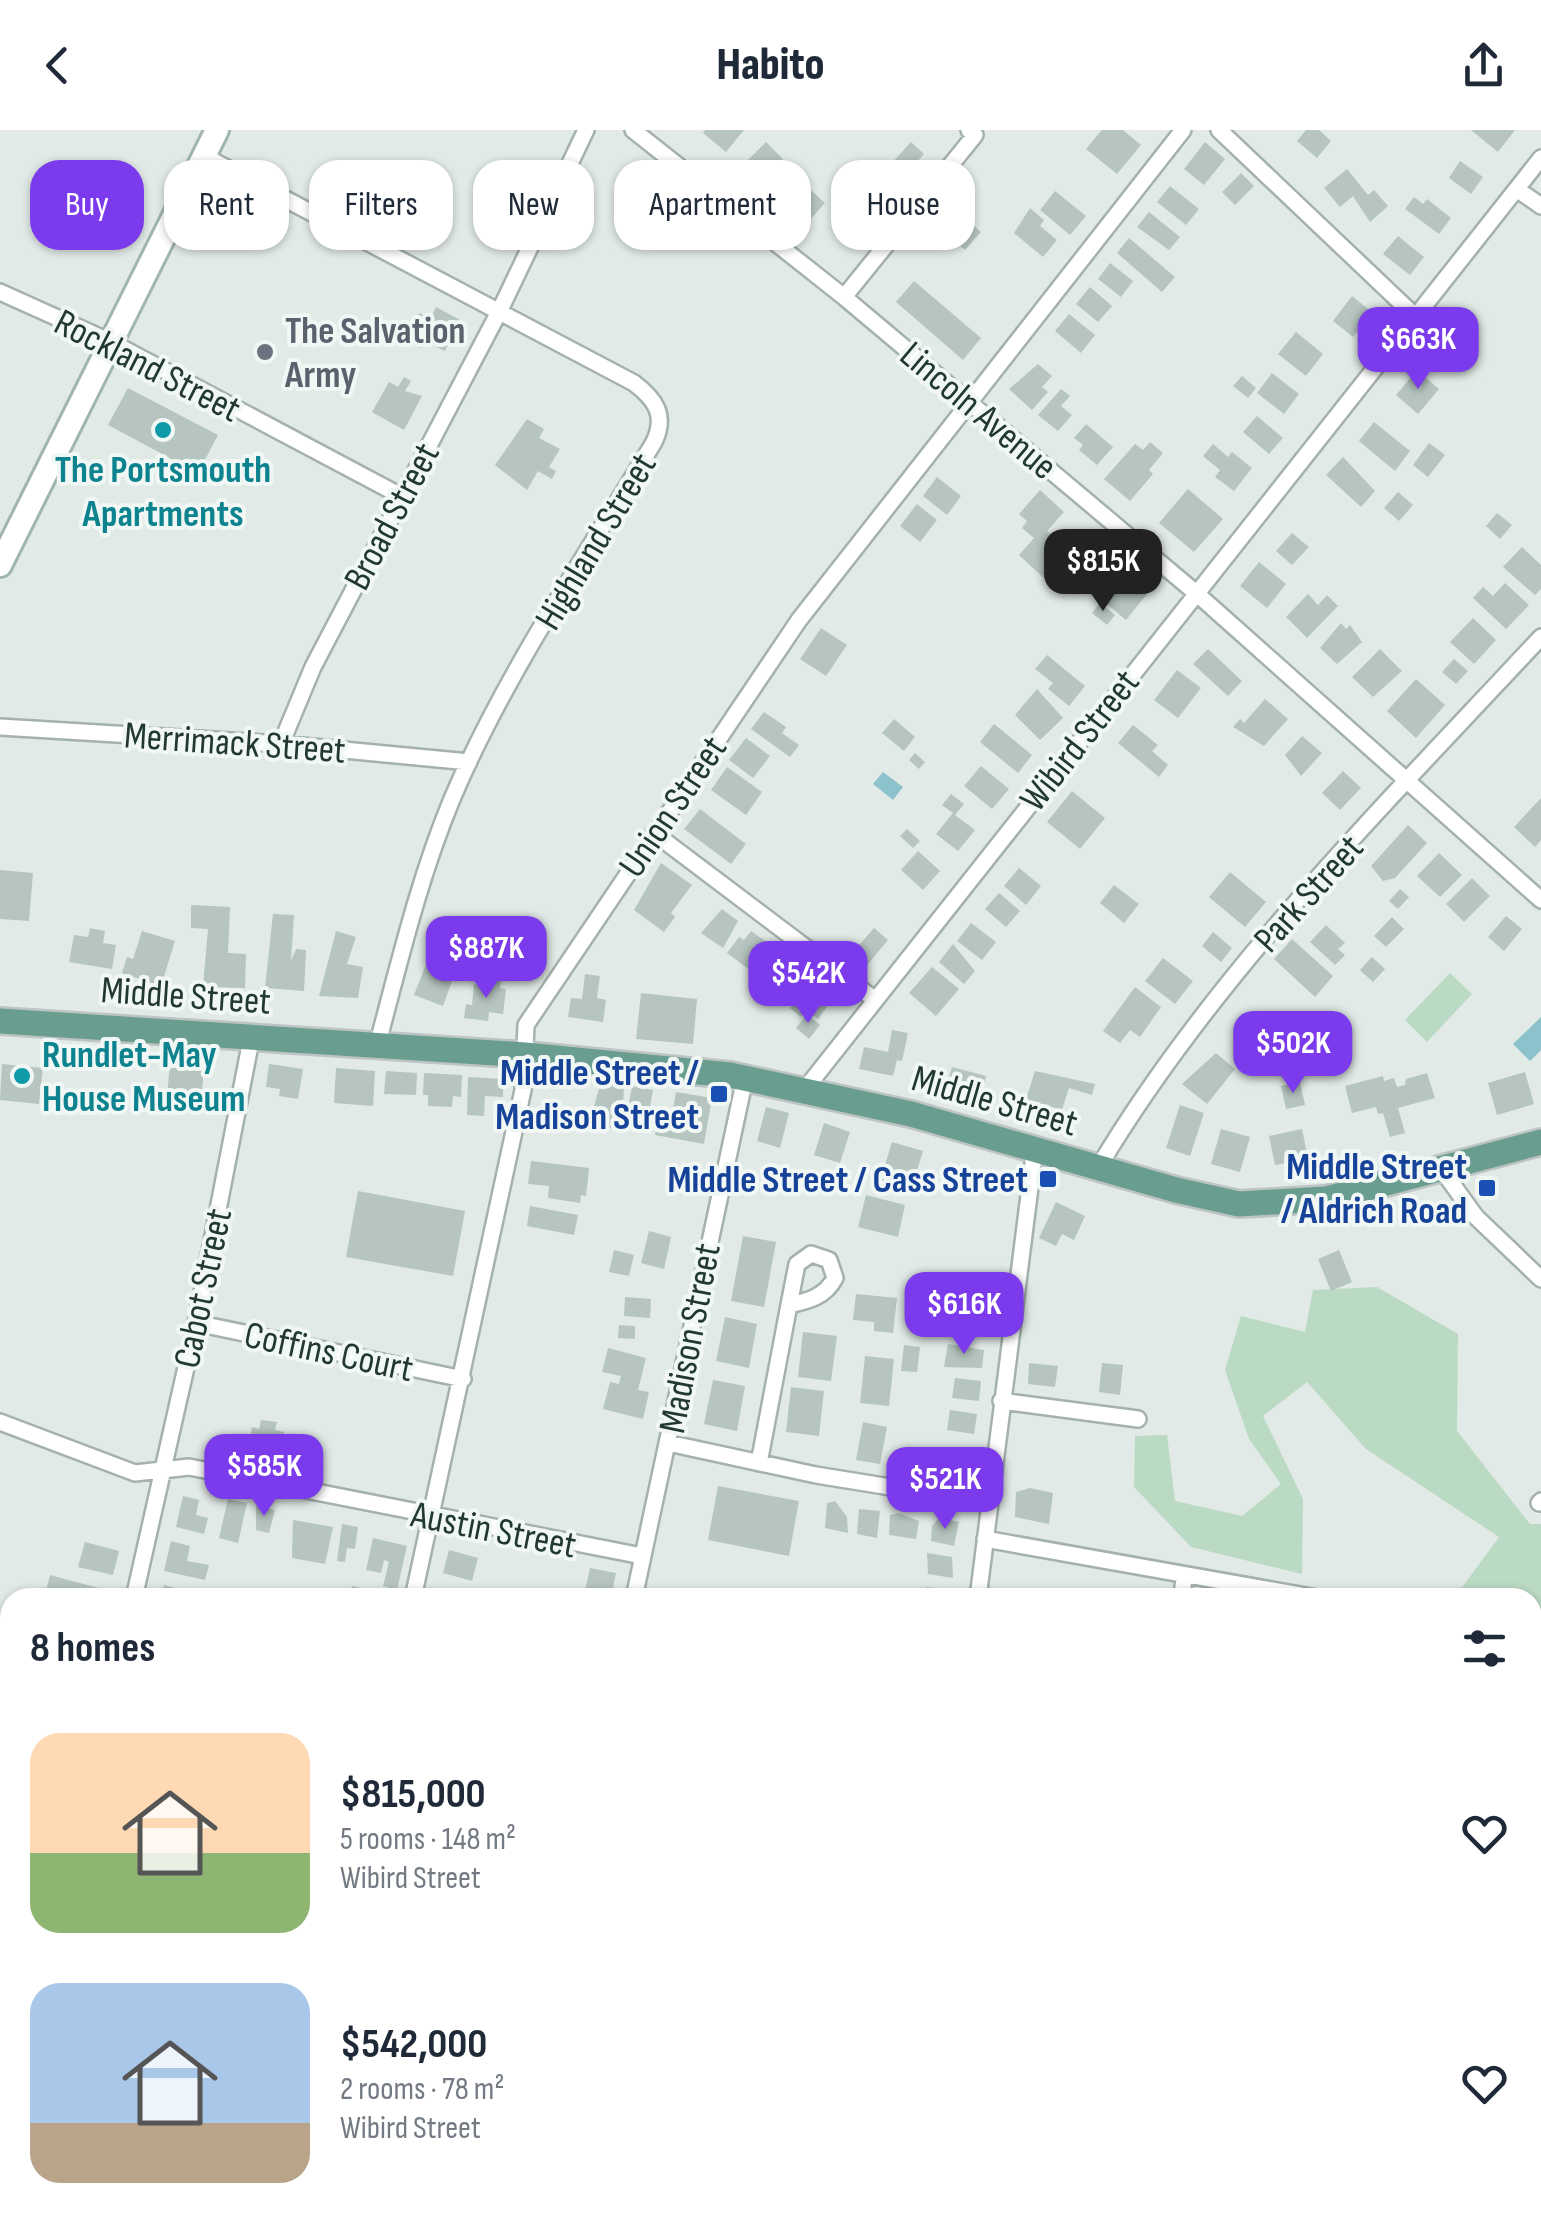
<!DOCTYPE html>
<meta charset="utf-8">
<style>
body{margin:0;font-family:"Sofia Sans Condensed",sans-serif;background:#f2f2f3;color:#1f2937;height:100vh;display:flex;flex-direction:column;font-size:38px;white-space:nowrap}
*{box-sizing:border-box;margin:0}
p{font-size:32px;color:#747a83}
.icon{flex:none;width:55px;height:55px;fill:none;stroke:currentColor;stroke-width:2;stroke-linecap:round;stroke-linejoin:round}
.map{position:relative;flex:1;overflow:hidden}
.details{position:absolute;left:0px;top:1458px;width:1542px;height:642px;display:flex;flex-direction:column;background:#fff;border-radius:30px 30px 0 0;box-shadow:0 2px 8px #0004}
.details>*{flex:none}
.banner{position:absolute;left:30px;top:30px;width:1000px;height:90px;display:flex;gap:20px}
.price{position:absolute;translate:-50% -85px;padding:0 22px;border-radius:20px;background:#7c3aed;color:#fff;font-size:32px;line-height:65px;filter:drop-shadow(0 2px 5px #0008)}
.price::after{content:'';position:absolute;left:50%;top:60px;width:30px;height:22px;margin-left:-15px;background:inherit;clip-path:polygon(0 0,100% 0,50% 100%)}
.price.current{background:#222;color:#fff}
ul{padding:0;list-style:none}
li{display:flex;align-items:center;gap:30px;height:250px;padding:0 30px}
li span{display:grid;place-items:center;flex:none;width:280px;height:200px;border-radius:30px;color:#555}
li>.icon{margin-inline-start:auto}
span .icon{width:120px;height:120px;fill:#fffc;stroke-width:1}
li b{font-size:42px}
h2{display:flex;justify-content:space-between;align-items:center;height:120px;padding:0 30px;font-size:42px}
.pill{padding:0 35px;border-radius:30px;background:#fff;box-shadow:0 2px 8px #0004;font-size:35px;line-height:90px}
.pill.current{background:#7c3aed;color:#fff}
header{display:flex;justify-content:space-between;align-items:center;height:130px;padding:0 30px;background:#fff;font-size:45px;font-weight:800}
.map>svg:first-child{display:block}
.built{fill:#cfdad5}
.green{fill:#bbdac3}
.water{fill:#8cc2cc}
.building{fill:#b6c5bf}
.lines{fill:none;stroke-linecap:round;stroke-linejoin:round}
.street-casing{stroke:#a4b1ad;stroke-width:20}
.secondary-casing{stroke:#a0b5ae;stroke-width:28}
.primary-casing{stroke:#bdc4c2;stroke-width:30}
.street{stroke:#fff;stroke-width:15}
.secondary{stroke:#fff;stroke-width:22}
.primary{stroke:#689d8f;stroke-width:25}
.worship-dot{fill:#6b7280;stroke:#f1f7f4;stroke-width:4}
.culture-dot{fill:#0f9aa8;stroke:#f1f7f4;stroke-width:4}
.transit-dot{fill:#1a4fb4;stroke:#f1f7f4;stroke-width:4}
.labels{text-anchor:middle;stroke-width:8;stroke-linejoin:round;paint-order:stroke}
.worship-label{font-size:38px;font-weight:bold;fill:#5b616d;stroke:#f1f7f4;text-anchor:start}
.street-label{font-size:38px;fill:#223933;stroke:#f1f7f4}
.culture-label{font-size:38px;font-weight:bold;fill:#0d838f;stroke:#f1f7f4}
.transit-label{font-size:38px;font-weight:bold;fill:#164399;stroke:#f1f7f4;text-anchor:end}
</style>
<header><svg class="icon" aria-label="back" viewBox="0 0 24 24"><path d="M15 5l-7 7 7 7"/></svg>Habito<svg class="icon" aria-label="share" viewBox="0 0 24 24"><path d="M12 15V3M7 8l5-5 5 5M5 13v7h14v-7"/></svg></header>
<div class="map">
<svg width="1541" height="2098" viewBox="0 0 1541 2098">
<rect width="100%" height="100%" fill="#e1eae6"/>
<!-- built -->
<path class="built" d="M1533,1988L1541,1990V2098H1465L1467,2090H1532Z
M502,2090H578L575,2098H498Z"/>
<!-- green -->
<path class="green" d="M1450,843L1472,864L1427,912L1405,890Z
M1377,1157L1458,1204L1457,1301L1530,1394H1541V1513L1533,1512L1532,1468L1455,1467L1499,1407L1366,1319L1307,1252L1263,1286L1303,1369L1302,1444L1191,1417L1134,1357L1135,1306L1167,1305L1175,1371L1242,1386L1281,1354L1249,1309L1225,1240L1241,1186L1305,1202L1313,1160Z"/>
<!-- water -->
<path class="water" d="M883,642L903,657L893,670L873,654Z
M1541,887V920L1530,931L1513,914Z"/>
<!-- building -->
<path class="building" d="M705,0H744L726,22L703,3Z
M1102,0H1123L1141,15L1117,44L1086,19Z
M1306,0H1319L1331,11L1317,28L1297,11Z
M1471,0H1515L1498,22Z
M766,12L783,29L779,33L787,39L771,55L743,35Z
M911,12L924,24L904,46L891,34Z
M1205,12L1225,29L1204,55L1184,39Z
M1460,31L1483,47L1471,64L1449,48Z
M1347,39L1368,65L1374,60L1388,76L1370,92L1353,66L1340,77L1324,58Z
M1241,43L1254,56L1235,75L1222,62Z
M794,45L825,73L808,92L777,64Z
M1170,56L1199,79L1186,95L1157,72Z
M1055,61L1086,86L1070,105L1040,80Z
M1414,67L1423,74L1427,69L1451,88L1439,104L1405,79Z
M948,73L981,102L965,120L932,91Z
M1030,78L1044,90L1040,96L1057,110L1043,127L1014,103Z
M1149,82L1180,107L1169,120L1137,97Z
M1398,106L1424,127L1410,145L1383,124Z
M1129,108L1175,147L1162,162L1117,123Z
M1110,133L1133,151L1121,167L1098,149Z
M914,151L981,208L963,230L896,172Z
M1090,157L1112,176L1098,192L1076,174Z
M1352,166L1373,183L1353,207L1333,191Z
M436,177L460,190L445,221L424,211L420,218L406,211L419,183L431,188Z
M1069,184L1095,205L1081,223L1055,201Z
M1296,202L1323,224L1306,246L1278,224Z
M1038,234L1052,246L1042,257L1048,262L1032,280L1009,259Z
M1417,240L1439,259L1418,284L1396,265Z
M1272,243L1299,264L1284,284L1257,263Z
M1242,246L1256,258L1248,268L1233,256Z
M404,247L411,251L405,261L422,266L404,300L372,282L389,252L398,257Z
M128,258L218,305L198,343L108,295Z
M1061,259L1070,266L1061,276L1072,285L1058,301L1038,285Z
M1257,286L1283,308L1269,324L1243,302Z
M527,289L544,299L539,308L560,319L549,337L556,341L552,349L538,341L527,360L495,335Z
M1374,292L1410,321L1395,341L1359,311Z
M1086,294L1113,317L1097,335L1079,320L1083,315L1074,308Z
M1150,312L1163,323L1149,340L1153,344L1130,371L1104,349L1135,314L1143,320Z
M1429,313L1445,325L1428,347L1413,335Z
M1213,314L1228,327L1232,322L1252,338L1234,361L1215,347L1220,340L1203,326Z
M1343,327L1375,361L1361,377L1326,345Z
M937,347L961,366L947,385L923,366Z
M1188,359L1223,389L1194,422L1159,393Z
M1040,360L1064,382L1047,401L1051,404L1055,401L1077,421L1071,427L1077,433L1059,452L1054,448L1049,453L1019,425L1034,408L1022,398L1027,391L1019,384Z
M1398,362L1413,375L1399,391L1384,378Z
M917,374L937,390L920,412L900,396Z
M1497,383L1512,395L1500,409L1486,396Z
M1292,403L1309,417L1292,435L1276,421Z
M1522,417L1541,435V459L1535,465L1503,437Z
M1259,432L1286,454L1267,478L1240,456Z
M1122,444L1147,464L1126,490L1102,470Z
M1505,453L1529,475L1506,499L1473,468L1483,457L1493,466Z
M1308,464L1318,475L1327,465L1338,476L1307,508L1286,487Z
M1100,473L1115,485L1107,495L1092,483Z
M1473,488L1496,510L1474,534L1450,512Z
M1341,493L1346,499L1350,495L1362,512L1337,534L1320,518Z
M821,498L847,515L826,546L800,529Z
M1208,519L1242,551L1228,566L1193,534Z
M1380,519L1402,541L1373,567L1352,547Z
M1047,525L1085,556L1069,576L1048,559L1053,553L1035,539Z
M1454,529L1468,541L1456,554L1442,542Z
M1177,540L1201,558L1178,588L1154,570Z
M1416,549L1445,575L1416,608L1387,581Z
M1037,559L1063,588L1040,610L1015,585Z
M1265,569L1288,589L1264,616L1233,597L1240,589L1244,593Z
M764,582L786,597L782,603L799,615L790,627L751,599Z
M894,589L915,607L904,621L882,603Z
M994,594L1032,625L1018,643L980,612Z
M1133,595L1158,615L1152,621L1168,635L1159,647L1118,613Z
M1302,606L1322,623L1301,646L1285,625Z
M746,608L770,626L753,648L729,630Z
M915,623L925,632L919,639L909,630Z
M981,636L1009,659L992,679L964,656Z
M727,637L762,662L746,685L711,660Z
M1343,641L1361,658L1340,680L1322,663Z
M1072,661L1105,688L1080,719L1047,692Z
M951,664L964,674L955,685L975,700L958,721L936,704L953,683L942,675Z
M1541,668V710L1535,717L1514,697Z
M700,679L746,714L731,734L684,699Z
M1408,695L1427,713L1395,748L1383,751L1371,736Z
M907,699L920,711L913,718L900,706Z
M918,721L940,741L923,760L901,740Z
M1439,723L1462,745L1440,767L1417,746Z
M661,733L692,755L671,783L675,787L664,802L634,780Z
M1019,738L1041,756L1026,775L1004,756Z
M0,740L33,743L29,791L0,789Z
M1230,742L1266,772L1245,797L1209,767Z
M1472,748L1490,766L1464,792L1446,774Z
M1114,755L1139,774L1124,793L1100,773Z
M1400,759L1409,767L1398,779L1389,771Z
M999,763L1020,781L1006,797L985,779Z
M191,775L230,777L228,823L246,824L245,858L203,857L208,799L191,798Z
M722,779L738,791L723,818L701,803Z
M273,784L294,785L291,831L296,819L306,820L304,861L265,858Z
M1506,786L1522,799L1504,821L1488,807Z
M1392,787L1404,799L1386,817L1374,806Z
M971,793L996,812L982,830L957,811Z
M1326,795L1345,813L1338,819L1345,825L1335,835L1310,812Z
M90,798L105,801L103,813L116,815L112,839L69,832L74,805L88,807Z
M874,798L888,810L863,840L848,828Z
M142,801L175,811L161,856L122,843L127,827L133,829Z
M336,801L356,807L347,834L363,837L358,868L319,866Z
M751,801L768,813L751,841L727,823L739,807L744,810Z
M1213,802L1232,818L1221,832L1202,816Z
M1292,809L1333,846L1315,867L1274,829Z
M953,814L975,841L964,854L939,832Z
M779,821L798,836L779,860L760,846Z
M1372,827L1385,839L1373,852L1360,840Z
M1163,828L1193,851L1175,874L1145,851Z
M427,832L455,843L443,876L414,865Z
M932,837L959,859L936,886L909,863Z
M585,844L600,846L597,868L606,870L603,892L568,887L571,868L582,869Z
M491,850L501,851L500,858L506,859L503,884L489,882L488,891L464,888L466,874L472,875L474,854L487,856Z
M810,853L832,870L818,889L806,880L801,887L790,878Z
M1135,857L1161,877L1140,907L1130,900L1120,913L1103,901Z
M641,863L697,869L693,914L636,909Z
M807,884L820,895L809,909L796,898Z
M1301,899L1327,921L1313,938L1286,915Z
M892,900L908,903L902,931L897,930L893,946L859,939L864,917L888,922Z
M1216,923L1235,939L1207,974L1182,954Z
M2,934L43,938L39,974L0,970Z
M269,934L303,939L298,969L279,966L280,959L266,957Z
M170,935L204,939L200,979L181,978L182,966L167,965Z
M952,937L986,946L980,968L946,959Z
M336,938L375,941L373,976L334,973Z
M386,941L417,943L416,965L384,964Z
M1035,941L1095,954L1092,965L1069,958L1062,980L1026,969Z
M1525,942L1534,974L1497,985L1488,953Z
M424,943L462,945L461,967L453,966L452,977L428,976V965H423Z
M1427,943L1435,968L1398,978L1405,1003L1390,1007L1383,983L1378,984L1376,977L1352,983L1345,956L1383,946L1384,951L1394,948L1397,957L1405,955L1406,949Z
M468,947L503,949V967L485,966L484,986L467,985Z
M601,952L624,956L622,1000L589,994Z
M1300,952L1305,975L1286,979L1281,956Z
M632,956L653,960L647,994L626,991Z
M676,962L712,968L704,1014L655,1005L659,981L672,984Z
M1180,975L1204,983L1190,1026L1166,1018Z
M766,977L789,983L780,1018L757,1011Z
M824,993L850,1002L840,1033L814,1025Z
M1221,999L1250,1007L1240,1042L1211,1034Z
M1302,999L1308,1029L1275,1035L1269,1006Z
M892,1012L923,1021L914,1050L897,1045L893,1059L879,1055Z
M531,1031L589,1038L586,1066L581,1065L580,1073L548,1068L549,1056L528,1054Z
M358,1061L465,1081L453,1146L346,1127Z
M866,1065L905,1075L898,1107L858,1097Z
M1056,1072L1085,1086L1074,1110L1062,1104L1056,1116L1039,1108Z
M530,1076L578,1085L574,1105L527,1096Z
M649,1101L671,1107L664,1139L641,1133Z
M743,1106L776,1112L764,1177L731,1171Z
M614,1120L634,1125L629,1146L609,1142Z
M1339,1120L1352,1152L1331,1161L1318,1129Z
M966,1148L993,1152L990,1174L963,1170Z
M856,1164L897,1168L893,1203L874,1201V1192L853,1190Z
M625,1167L651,1169L650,1188L624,1186Z
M962,1181L990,1183L988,1205L960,1203Z
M917,1185L925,1186L923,1198L915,1197Z
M725,1187L757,1194L749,1238L716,1231Z
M619,1195L635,1196V1209L618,1208Z
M803,1202L837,1206L831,1251L798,1247Z
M948,1214L984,1220L982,1238L944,1237Z
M904,1215L920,1217L917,1242L901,1241Z
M608,1218L646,1228L638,1260L649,1262L643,1289L603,1279L610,1252L619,1254L621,1246L602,1242Z
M865,1226L894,1229L889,1276L860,1273Z
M1029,1233L1058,1236L1055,1257L1028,1254Z
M1102,1233L1123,1235L1120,1265L1099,1262Z
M955,1248L981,1251L979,1271L952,1268Z
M713,1250L745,1256L737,1301L704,1294Z
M791,1257L824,1261L819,1306L786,1302Z
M950,1280L977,1284L974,1304L947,1300Z
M261,1290L277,1292L275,1300L284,1302L279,1328L248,1322L252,1297L259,1299Z
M863,1292L887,1297L880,1334L856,1330Z
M941,1320L971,1323L969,1348L939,1345Z
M718,1356L799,1371L789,1426L708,1410Z
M1030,1358L1053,1363L1049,1394L1015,1387L1016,1362Z
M183,1366L199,1370L196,1385L208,1388L204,1404L176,1397Z
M228,1369L247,1373L238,1413L219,1408Z
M835,1371L847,1387L848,1403L825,1398L827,1373Z
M256,1376L275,1380L269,1403L256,1400Z
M859,1379L880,1381L877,1408L857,1404Z
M898,1383L919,1391L916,1409L889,1405L890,1385Z
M939,1388L959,1392L954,1416L931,1411L932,1396Z
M293,1390L333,1397L325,1434L292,1428Z
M342,1394L358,1397L355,1419L347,1418L345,1432L337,1431Z
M373,1408L407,1416L397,1460L383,1456L389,1432L384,1430L381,1443L366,1440Z
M171,1411L190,1416L187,1431L209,1435L205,1450L164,1441Z
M85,1412L119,1421L113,1445L78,1437Z
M449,1420L478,1428L472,1451L443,1443Z
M927,1423L952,1427L953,1448L928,1444Z
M590,1438L616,1443L611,1468L584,1465Z
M50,1445L106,1460L104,1468H70L46,1461Z
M164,1455L196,1464L195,1468H161Z
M352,1456L375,1462L373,1468H349Z
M926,1457L950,1460V1468H926Z
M1532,1899L1541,1901V1942L1532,1940Z
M1532,2025H1541V2098H1492L1494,2090H1532Z
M466,2090H499L494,2098H466L462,2096Z
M507,2090H532L528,2098H503Z
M1113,2090H1172L1170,2098H1112Z
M1357,2090H1418L1416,2098H1356Z
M1198,2091L1227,2096L1226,2098H1197Z"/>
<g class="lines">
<!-- street casing -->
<g class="street-casing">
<path id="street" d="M633,0L844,167L1196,463L1541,770
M1219,0L1418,189
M204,26L634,253C655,269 667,285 654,312C586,426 504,546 452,669C419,748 399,834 377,916
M1518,60L1541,76
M0,162L111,212L401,366
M844,167L975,5L969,0
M0,597L281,614L469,632
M281,614L313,537L500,180L586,0
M654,703L874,869
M806,958L1541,28
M1098,1038C1215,842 1387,673 1541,507
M1442,1040L1476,1087L1541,1149
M196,1193L463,1249
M1001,1271L1138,1289
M0,1292L135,1343L189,1337L642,1426
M668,1313L816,1345L989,1373
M759,1333L789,1175C808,1171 825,1167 835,1148L829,1130L811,1124L797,1134L789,1175
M1539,1373L1541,1371
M985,1409L1317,1468
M134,1468L196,1193L252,905
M413,1468L523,960L526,895L799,490L1183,0
M634,1468L745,948
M978,1468L1035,1018
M1182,1468L1184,1446
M1532,1532L1541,1535
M0,1644L10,1646
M1532,1970L1541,1972
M0,1983L10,1960
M208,2098L212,2090
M594,2098L597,2090
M884,2098L886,2090
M1062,2098L1064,2090
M1449,2098L1450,2090"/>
</g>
<!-- secondary casing -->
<g class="secondary-casing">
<path id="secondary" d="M0,435L217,0
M0,1894L10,1899
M404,2090L420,2098"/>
</g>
<!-- primary casing -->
<g class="primary-casing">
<path id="primary" d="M0,891L525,925L730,945L911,984L1176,1060L1239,1074L1326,1069L1541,1012"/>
</g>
<!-- street -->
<use href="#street" class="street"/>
<!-- secondary -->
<use href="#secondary" class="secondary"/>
<!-- primary -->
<use href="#primary" class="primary"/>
</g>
<!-- markers -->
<circle class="worship-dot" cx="265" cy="222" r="10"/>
<g class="culture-dot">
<circle cx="163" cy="300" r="10"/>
<circle cx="22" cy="946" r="10"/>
</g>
<g class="transit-dot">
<rect x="709" y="954" width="20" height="20" rx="5"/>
<rect x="1038" y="1039" width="20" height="20" rx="5"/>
<rect x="1477" y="1048" width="20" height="20" rx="5"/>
</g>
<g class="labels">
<!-- worship labels -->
<g class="worship-label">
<text x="285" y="213">The Salvation<tspan x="285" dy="44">Army</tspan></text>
</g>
<!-- street labels -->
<g class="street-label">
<text transform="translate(148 235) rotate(27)" y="13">Rockland Street</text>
<text transform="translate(979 280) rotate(40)" y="13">Lincoln Avenue</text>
<text transform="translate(391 386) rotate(-62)" y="13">Broad Street</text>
<text transform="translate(595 411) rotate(-59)" y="13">Highland Street</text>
<text transform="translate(1079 610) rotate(-52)" y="13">Wibird Street</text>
<text transform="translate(235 612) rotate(4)" y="13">Merrimack Street</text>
<text transform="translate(672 676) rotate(-56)" y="13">Union Street</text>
<text transform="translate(1308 763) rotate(-48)" y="13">Park Street</text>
<text transform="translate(186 865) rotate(4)" y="13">Middle Street</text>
<text transform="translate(995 970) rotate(16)" y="13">Middle Street</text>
<text transform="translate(202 1158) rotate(-78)" y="13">Cabot Street</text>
<text transform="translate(689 1208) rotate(-79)" y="13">Madison Street</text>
<text transform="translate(329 1221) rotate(12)" y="13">Coffins Court</text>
<text transform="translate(494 1399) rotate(11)" y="13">Austin Street</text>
</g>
<!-- culture labels -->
<g class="culture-label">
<text x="163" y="352">The Portsmouth<tspan x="163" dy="44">Apartments</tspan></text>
<text x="42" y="937" text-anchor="start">Rundlet-May<tspan x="42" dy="44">House Museum</tspan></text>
</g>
<!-- transit labels -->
<g class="transit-label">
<text x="699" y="955">Middle Street /<tspan x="699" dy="44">Madison Street</tspan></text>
<text x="1467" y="1049">Middle Street<tspan x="1467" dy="44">/ Aldrich Road</tspan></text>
<text x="1028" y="1062">Middle Street / Cass Street</text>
</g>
</g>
</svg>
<b class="price" style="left:1418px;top:262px">$663K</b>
<b class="price current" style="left:1103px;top:484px">$815K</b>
<b class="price" style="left:486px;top:871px">$887K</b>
<b class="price" style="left:808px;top:896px">$542K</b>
<b class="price" style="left:1293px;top:966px">$502K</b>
<b class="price" style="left:964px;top:1227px">$616K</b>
<b class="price" style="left:264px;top:1389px">$585K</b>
<b class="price" style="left:945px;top:1402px">$521K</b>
<div class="banner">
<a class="pill current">Buy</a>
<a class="pill">Rent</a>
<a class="pill">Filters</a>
<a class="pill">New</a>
<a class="pill">Apartment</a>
<a class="pill">House</a>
</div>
<section class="details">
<h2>8 homes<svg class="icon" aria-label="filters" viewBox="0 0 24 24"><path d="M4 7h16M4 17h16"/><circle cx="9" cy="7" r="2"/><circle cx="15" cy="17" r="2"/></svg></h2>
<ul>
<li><span style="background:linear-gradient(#ffd9b3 60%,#8fb573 0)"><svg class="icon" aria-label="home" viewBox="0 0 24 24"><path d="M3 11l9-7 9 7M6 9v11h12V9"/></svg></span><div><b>$815,000</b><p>5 rooms · 148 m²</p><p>Wibird Street</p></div><svg class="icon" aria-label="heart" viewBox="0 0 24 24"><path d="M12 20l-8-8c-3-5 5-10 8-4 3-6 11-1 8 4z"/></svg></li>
<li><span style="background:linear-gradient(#a9c7e8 70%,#b9a48a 0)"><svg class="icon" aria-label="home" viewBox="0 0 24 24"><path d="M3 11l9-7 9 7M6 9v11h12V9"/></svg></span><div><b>$542,000</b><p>2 rooms · 78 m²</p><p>Wibird Street</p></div><svg class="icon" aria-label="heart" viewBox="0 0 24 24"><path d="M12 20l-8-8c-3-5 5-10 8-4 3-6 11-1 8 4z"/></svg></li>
</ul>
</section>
</div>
